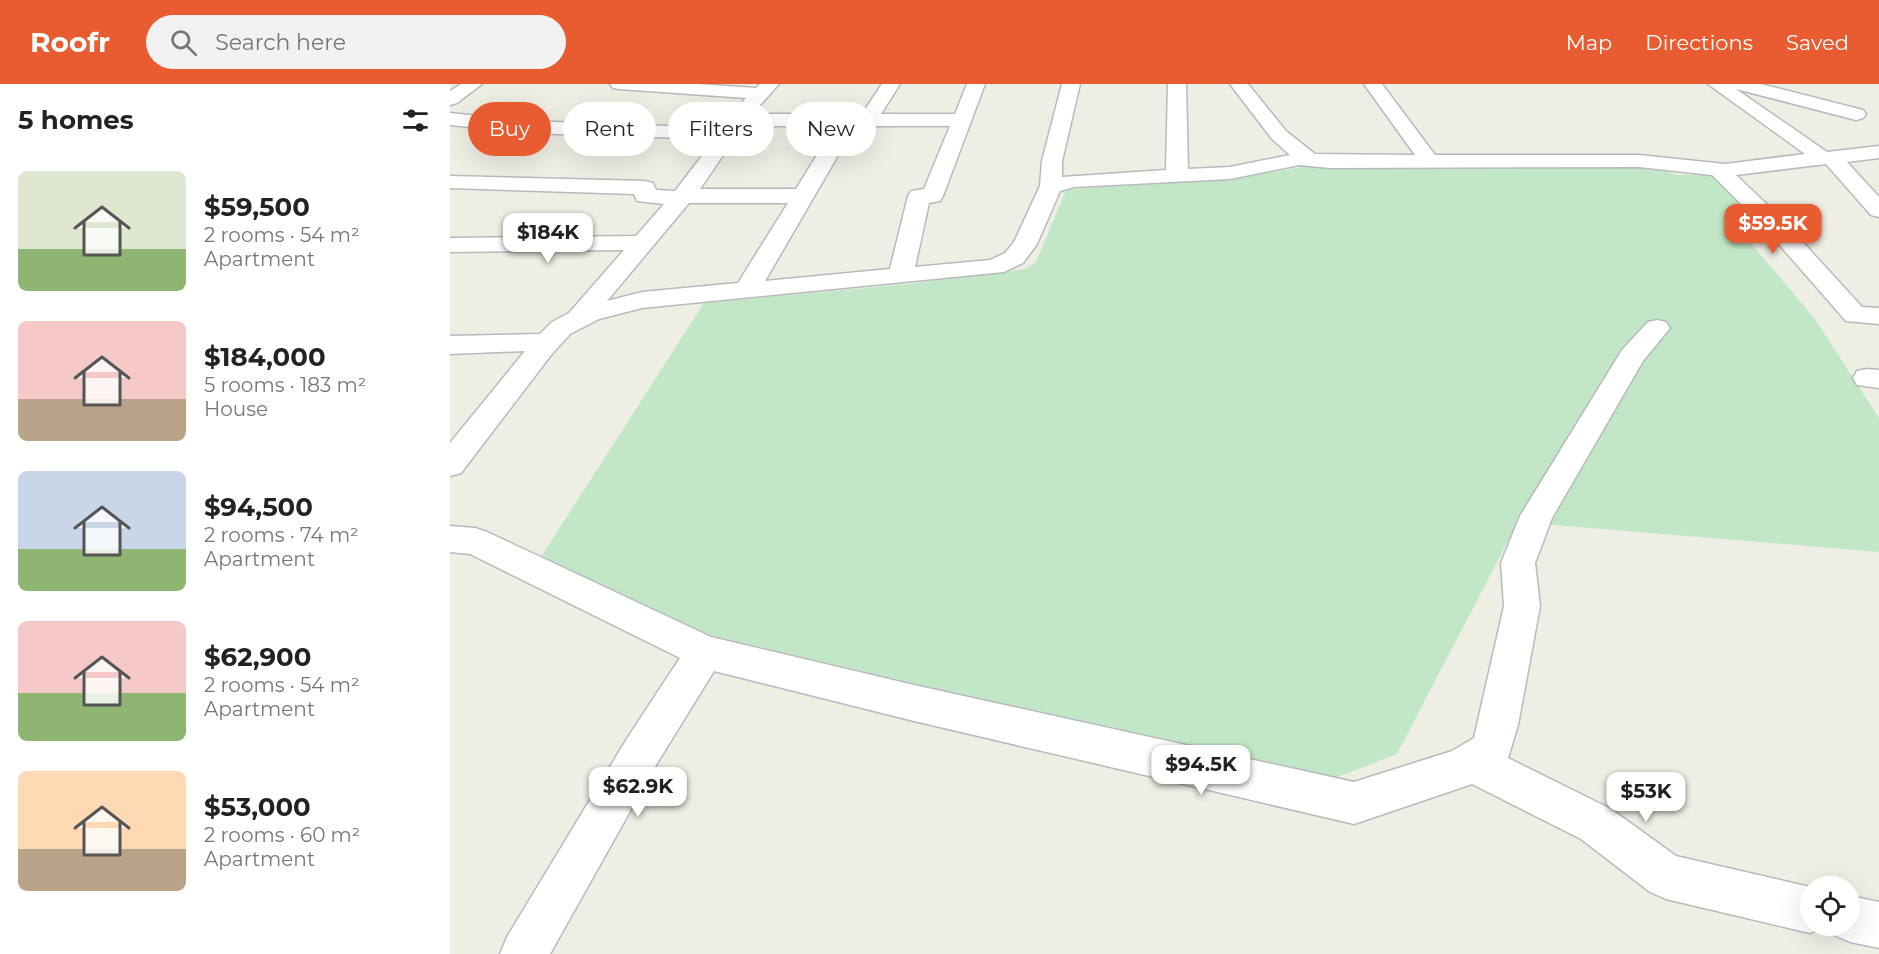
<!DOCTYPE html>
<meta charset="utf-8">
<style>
body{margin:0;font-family:Montserrat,sans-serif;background:#f2f2f2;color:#222;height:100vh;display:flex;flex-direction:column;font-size:22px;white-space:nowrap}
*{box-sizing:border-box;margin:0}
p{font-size:20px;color:#767676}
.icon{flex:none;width:33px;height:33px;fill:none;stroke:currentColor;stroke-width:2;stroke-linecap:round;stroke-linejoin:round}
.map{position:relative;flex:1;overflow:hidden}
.drawer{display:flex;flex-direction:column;background:#fff;width:450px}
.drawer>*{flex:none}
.banner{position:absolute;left:18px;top:18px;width:570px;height:54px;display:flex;gap:12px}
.fabs{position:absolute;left:1350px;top:792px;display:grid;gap:12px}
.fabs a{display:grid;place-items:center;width:60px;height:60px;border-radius:50%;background:#fff;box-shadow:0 6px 24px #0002;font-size:30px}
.price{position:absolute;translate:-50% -51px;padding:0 14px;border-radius:12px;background:#fff;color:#222;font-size:20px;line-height:39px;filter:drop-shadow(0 2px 3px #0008)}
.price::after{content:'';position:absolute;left:50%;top:36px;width:18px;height:14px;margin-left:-9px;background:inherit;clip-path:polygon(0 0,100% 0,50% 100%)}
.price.current{background:#e95b31;color:#fff}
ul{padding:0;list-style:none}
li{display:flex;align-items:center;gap:18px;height:150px;padding:0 18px}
li span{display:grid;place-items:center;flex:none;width:168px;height:120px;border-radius:9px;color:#555}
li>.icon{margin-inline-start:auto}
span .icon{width:72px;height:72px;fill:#fffc;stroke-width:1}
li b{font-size:26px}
h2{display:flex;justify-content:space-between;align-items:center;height:72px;padding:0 18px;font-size:26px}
.pill{padding:0 21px;border-radius:27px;background:#fff;box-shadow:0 6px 24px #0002;font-size:21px;line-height:54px}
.pill.current{background:#e95b31;color:#fff}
header{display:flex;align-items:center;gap:36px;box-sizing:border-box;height:84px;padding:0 30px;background:#e95b31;color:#fff}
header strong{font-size:28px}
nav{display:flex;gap:33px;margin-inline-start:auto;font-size:21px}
.search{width:420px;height:54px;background:#f2f2f2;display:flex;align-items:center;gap:15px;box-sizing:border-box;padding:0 21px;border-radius:33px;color:#767676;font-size:22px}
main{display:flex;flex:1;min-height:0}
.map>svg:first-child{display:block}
.green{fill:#c2e7c7}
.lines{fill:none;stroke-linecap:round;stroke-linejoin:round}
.minor-casing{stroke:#b7b9bf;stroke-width:3}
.minor{fill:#fff;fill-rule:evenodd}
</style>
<header>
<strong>Roofr</strong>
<div class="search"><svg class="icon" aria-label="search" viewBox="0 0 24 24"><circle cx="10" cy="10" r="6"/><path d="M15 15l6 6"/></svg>Search here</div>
<nav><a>Map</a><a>Directions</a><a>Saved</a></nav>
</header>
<main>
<section class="drawer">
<h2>5 homes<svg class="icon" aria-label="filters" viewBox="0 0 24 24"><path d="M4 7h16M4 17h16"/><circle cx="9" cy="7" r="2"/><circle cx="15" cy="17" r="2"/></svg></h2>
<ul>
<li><span style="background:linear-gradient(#dfe7d0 65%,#8fb573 0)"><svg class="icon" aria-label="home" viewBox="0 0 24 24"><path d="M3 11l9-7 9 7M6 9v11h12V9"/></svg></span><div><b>$59,500</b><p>2 rooms · 54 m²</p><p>Apartment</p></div></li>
<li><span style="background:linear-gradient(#f6c9c9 65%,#b9a48a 0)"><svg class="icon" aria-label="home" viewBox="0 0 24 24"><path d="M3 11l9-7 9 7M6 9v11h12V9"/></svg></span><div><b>$184,000</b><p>5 rooms · 183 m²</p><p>House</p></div></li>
<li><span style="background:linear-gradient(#c9d6e8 65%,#8fb573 0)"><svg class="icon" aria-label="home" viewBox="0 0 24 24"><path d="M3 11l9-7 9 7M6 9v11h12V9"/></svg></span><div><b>$94,500</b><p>2 rooms · 74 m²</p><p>Apartment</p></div></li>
<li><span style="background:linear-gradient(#f6c9c9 60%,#8fb573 0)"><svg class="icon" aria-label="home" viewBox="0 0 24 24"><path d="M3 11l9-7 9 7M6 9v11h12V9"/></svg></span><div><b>$62,900</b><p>2 rooms · 54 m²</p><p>Apartment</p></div></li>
<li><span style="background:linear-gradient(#ffd9b3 65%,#b9a48a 0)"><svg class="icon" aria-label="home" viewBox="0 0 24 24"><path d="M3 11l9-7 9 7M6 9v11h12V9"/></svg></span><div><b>$53,000</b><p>2 rooms · 60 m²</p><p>Apartment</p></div></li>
</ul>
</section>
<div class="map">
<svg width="1429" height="870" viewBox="0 0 1429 870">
<rect width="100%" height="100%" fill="#efeee5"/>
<!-- green -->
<path class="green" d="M1198,80L1226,91H1262L1323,153L1298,156L1365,235L1429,334V468L1068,438L947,670L877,697L251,549L89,476L254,219L458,200L575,185L586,178L616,106L826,88L856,82Z"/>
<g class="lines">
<!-- minor casing -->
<g class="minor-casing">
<path id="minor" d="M11,0H32L7,19L0,21V7Z
M160,0H247L306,4L310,0H329L302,30H412L432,0H450L431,30H505L517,0H535L493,112L490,117L479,119L465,183L540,176L555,169L564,158L590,102L592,77L612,0H630L612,77V93L716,86L718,0H736L738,85L780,83L840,71L822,55L780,0H798L836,47L865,70L965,71L914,0H932L985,71H1189L1275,80L1355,70L1258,0H1311L1413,26L1416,30L1413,34L1406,36L1286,5L1377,68L1429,62V74L1397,78L1429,113V133L1421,131L1376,80L1286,91L1328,131L1412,223L1429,224V240L1396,237L1312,141L1262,91L1189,83L880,84L849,81L780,95L624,103L610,107L587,160L573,179L554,188L192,224L149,235L120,250L101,271L11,389L0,392V359L75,267L0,270V252L90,250L102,238L119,229L174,166L0,168V154L186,152L214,120L187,117L184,110L0,104V92L195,97L203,99L206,106L225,107L265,55L77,49L0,41V29L77,37L273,44L282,29L296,14L169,5L163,4ZM293,42H385L346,105H250ZM405,42H500L474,105L461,107L458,112L440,185L315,197ZM239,119H338L288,199L192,208L157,217Z
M1207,236L1216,238L1220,244L1193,277L1102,434L1085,479L1090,522L1068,641L1058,674L1161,725L1226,772L1360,803V842H1376L1360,849L1216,815L1200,808L1131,755L1022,700L904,740L464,637L264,587L206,681L100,870H50L57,853L178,653L230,574L20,470L0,468V442L25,444L37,448L261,553L464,601L904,698L1002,667L1024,654L1054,522L1051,479L1070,432L1172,266L1198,238Z
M1417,285L1429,286V304L1407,301L1403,294L1407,287Z
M1400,812L1429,818V864L1400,858L1384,851L1379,842H1400Z"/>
</g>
<!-- minor -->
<use href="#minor" class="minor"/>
</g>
</svg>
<div class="fabs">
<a><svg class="icon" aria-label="locate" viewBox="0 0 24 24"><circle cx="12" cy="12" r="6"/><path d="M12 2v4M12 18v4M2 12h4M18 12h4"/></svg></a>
</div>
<b class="price current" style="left:1323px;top:171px">$59.5K</b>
<b class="price" style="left:98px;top:180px">$184K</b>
<b class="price" style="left:751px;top:712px">$94.5K</b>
<b class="price" style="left:188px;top:734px">$62.9K</b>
<b class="price" style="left:1196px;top:739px">$53K</b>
<div class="banner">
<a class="pill current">Buy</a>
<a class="pill">Rent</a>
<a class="pill">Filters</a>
<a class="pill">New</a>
</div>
</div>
</main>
